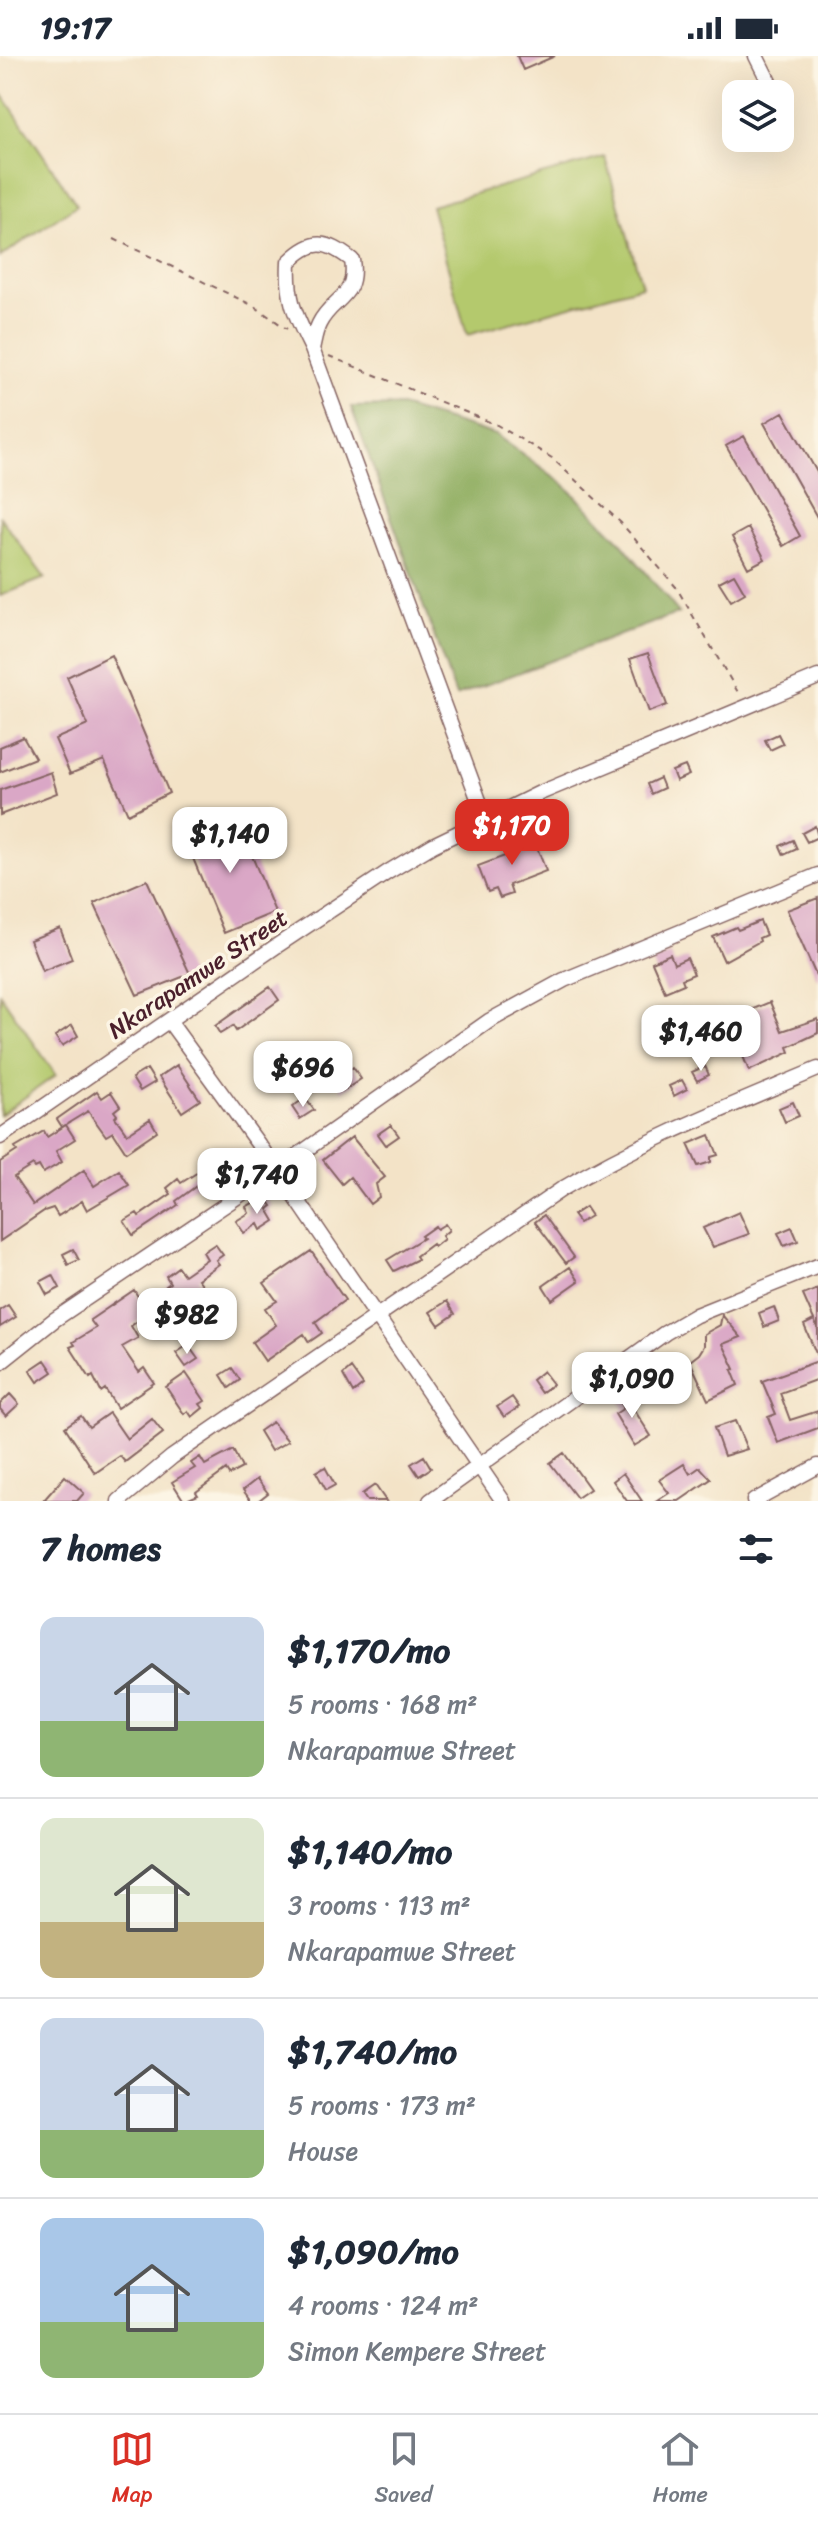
<!DOCTYPE html>
<meta charset="utf-8">
<style>
body{margin:0;font-family:Sriracha,sans-serif;background:#f6f6f7;color:#1f2937;height:100vh;display:flex;flex-direction:column;font-size:30px;white-space:nowrap}
*{box-sizing:border-box;margin:0}
p{font-size:26px;color:#747a83}
.icon{flex:none;width:44px;height:44px;fill:none;stroke:currentColor;stroke-width:2;stroke-linecap:round;stroke-linejoin:round}
.map{position:relative;height:1445px;overflow:hidden}
.side{display:flex;flex-direction:column;background:#fff;flex:1}
.side>*{flex:none}
.buttons{position:absolute;left:722px;top:24px;display:grid;gap:16px}
.buttons a{display:grid;place-items:center;width:72px;height:72px;border-radius:16px;background:#fff;box-shadow:0 8px 32px #0002;font-size:40px}
.price{position:absolute;translate:-50% -68px;padding:0 18px;border-radius:16px;background:#fff;color:#222;font-size:26px;line-height:52px;filter:drop-shadow(0 2px 4px #0008)}
.price::after{content:'';position:absolute;left:50%;top:48px;width:24px;height:18px;margin-left:-12px;background:inherit;clip-path:polygon(0 0,100% 0,50% 100%)}
.price.on{background:#d93025;color:#fff}
ul{padding:0;list-style:none}
li{display:flex;align-items:center;gap:24px;height:200px;padding:0 40px}
li+li{border-top:2px solid #e0e1e3}
li span{display:grid;place-items:center;flex:none;width:224px;height:160px;border-radius:16px;color:#555}
li>.icon{margin-inline-start:auto}
span .icon{width:96px;height:96px;fill:#fffc;stroke-width:1}
li b{font-size:34px}
h2{display:flex;justify-content:space-between;align-items:center;height:96px;padding:0 40px;font-size:34px}
.status{display:flex;justify-content:space-between;align-items:center;height:56px;padding:0 40px;background:#fff;direction:ltr}
.status svg{height:22px;fill:currentColor}
.tab-bar{display:flex;justify-content:space-around;align-items:center;height:112px;border-top:2px solid #e0e1e3;background:#fff;font-size:22px;color:#747a83}
.tab-bar a{display:grid;justify-items:center;gap:4px}
.tab-bar .on{color:#d93025}
.map>svg:first-child{display:block}
.green{fill:#b4c96d;stroke:#7f744c;stroke-width:2}
.forest{fill:#8fad60;stroke:#6c6646;stroke-width:2}
.building{fill:#daa7c6}
.lines{fill:none;stroke-linecap:round;stroke-linejoin:round}
.minor-casing{stroke:#856462;stroke-width:17}
.path{stroke:#856462;stroke-width:2;stroke-dasharray:6 6;stroke-linecap:butt}
.minor{stroke:#fff;stroke-width:14}
.labels{text-anchor:middle;stroke-width:7;stroke-linejoin:round;paint-order:stroke}
.street-label{font-size:24px;fill:#4a1f2b;stroke:#fcf5e5}
</style>
<div class="status"><b>19:17</b><svg viewBox="0 0 49 12"><path d="M0 12V9h3v3zM5 12V6h3v6zM10 12V3h3v9zM15 12V0h3v12zM26 1h20v11H26zM47 4h2v5h-2z"/></svg></div>
<div class="map">
<svg width="818" height="1445" viewBox="0 0 818 1445">
<rect width="100%" height="100%" fill="#fcf5e5"/>
<filter id="ink" filterUnits="userSpaceOnUse"><feTurbulence type="fractalNoise" baseFrequency=".0125" numOctaves="2"/><feDisplacementMap in="SourceGraphic" scale="16" xChannelSelector="R" yChannelSelector="G"/><feConvolveMatrix kernelMatrix="1 2 1 2 8 2 1 2 1" color-interpolation-filters="sRGB"/></filter>
<filter id="wash" filterUnits="userSpaceOnUse"><feTurbulence type="fractalNoise" baseFrequency=".006" numOctaves="4" result="noise"/><feDisplacementMap in="SourceGraphic" scale="32" xChannelSelector="R" yChannelSelector="G"/><feGaussianBlur stdDeviation="1.8" result="paint"/><feColorMatrix in="noise" values="0 0 0 0 0 0 0 0 0 0 0 0 0 0 0 0 0 1.4 0 .05"/><feComposite in="paint" operator="in"/></filter>
<g filter="url(#wash)">
<rect width="100%" height="100%" fill="#f3e3c7"/>
<!-- green -->
<path class="green" d="M0,35L77,149L0,201Z
M605,101L642,230L467,279L431,150Z
M0,461L45,522L0,540Z
M0,938L56,1019L0,1059Z"/>
<!-- forest -->
<path class="forest" d="M401,350L496,379L564,428L620,485L679,557L456,640L351,351Z"/>
<g id="blocks">
<!-- building -->
<path class="building" d="M517,0H555L523,14Z
M783,356L818,418V463L764,367Z
M744,380L800,480L783,490L726,390Z
M748,472L765,503L748,512L732,481Z
M734,518L745,537L731,545L719,526Z
M648,597L667,649L649,656L630,603Z
M111,599L169,737L128,758L104,704L70,718L55,683L88,669L67,621Z
M778,678L783,688L770,694L765,684Z
M23,681L35,702L0,716V691Z
M685,710L689,719L676,725L672,715Z
M51,716L57,737L0,759V734Z
M660,722L664,732L651,738L647,728Z
M236,761L275,856L224,877L185,783Z
M815,770L818,781L807,786L802,777Z
M521,776L528,792L536,789L546,815L509,829L512,838L500,842L496,833L488,836L478,810L513,797L506,782Z
M793,784L797,793L784,799L780,790Z
M147,824L190,918L137,939L94,847Z
M818,842V924L787,854Z
M760,865L766,879L759,882L760,885L724,905L713,881L736,871L738,874Z
M60,872L72,903L42,915L30,884Z
M670,898L674,908L687,902L694,918L682,923L684,928L665,936L652,906Z
M270,931L279,944L236,975L233,970L220,978L215,970Z
M770,946L782,975L818,963V977L788,991L790,996L749,1015L729,966L754,956L753,953Z
M72,969L78,980L62,990L55,980Z
M177,1009L200,1044L182,1056L159,1021Z
M705,1010L709,1019L697,1025L692,1016Z
M353,1011L361,1023L343,1035L335,1022Z
M147,1013L155,1026L140,1035L132,1022Z
M682,1024L687,1033L674,1040L669,1030Z
M97,1035L102,1042L111,1036L120,1050L114,1055L117,1059L115,1061L127,1078L150,1063L157,1075L126,1096L113,1076L106,1080L88,1055L62,1071L57,1063Z
M305,1042L314,1054L300,1063L292,1051Z
M793,1046L799,1060L785,1066L779,1052Z
M66,1069L75,1083L56,1095L62,1106L43,1117L39,1110L35,1112L33,1109L14,1121L33,1149L84,1114L94,1130L119,1114L129,1129L87,1154L82,1145L58,1160L53,1152L44,1155L0,1185V1106L17,1095L15,1092L44,1075L47,1081Z
M391,1069L399,1080L386,1089L378,1078Z
M710,1079L718,1099L711,1101V1106L698,1110L688,1088Z
M352,1081L385,1121L376,1128L379,1141L370,1148L350,1121L342,1128L323,1104Z
M212,1107L221,1119L205,1129L203,1125L176,1145L178,1149L133,1179L124,1165L137,1157L139,1160L171,1138L167,1132L178,1123L181,1127Z
M265,1140L272,1150L268,1153L275,1165L261,1174L258,1168L244,1177L236,1165L249,1157L246,1151Z
M585,1151L591,1160L579,1167L573,1159Z
M739,1156L749,1178L713,1191L703,1172Z
M544,1159L574,1201L566,1207L535,1166Z
M445,1168L449,1174L442,1180L444,1183L434,1191L432,1188L416,1200L418,1203L394,1215L387,1204L423,1182L421,1180L435,1170L437,1173Z
M792,1171L798,1185L784,1190L778,1177Z
M215,1188L223,1199L216,1204L219,1208L198,1223L202,1228L177,1246L166,1230L170,1227L166,1220L178,1211L184,1219L207,1203L203,1196Z
M73,1193L79,1204L68,1209L63,1198Z
M311,1195L345,1244L315,1266L322,1277L309,1286L304,1278L265,1305L252,1286L276,1269L265,1252L277,1245L264,1227Z
M570,1211L579,1225L552,1244L543,1230Z
M53,1219L60,1232L47,1239L40,1226Z
M818,1233V1273L803,1239Z
M134,1234L148,1257L131,1270L138,1282L122,1291L139,1316L144,1312L154,1327L117,1352L105,1333L101,1336L93,1320L90,1322L70,1291L75,1289L73,1286L96,1272L90,1264Z
M447,1245L455,1258L439,1269L430,1256Z
M8,1249L16,1261L0,1271V1254Z
M774,1251L779,1265L764,1271L759,1257Z
M722,1259L741,1281L723,1288L735,1313L732,1314L738,1329L708,1344L690,1305L699,1298L704,1290V1278L720,1269Z
M814,1264L818,1274V1302L804,1269Z
M188,1289L198,1303L186,1311L176,1297Z
M45,1304L53,1316L38,1326L30,1314Z
M818,1305V1323L780,1337L790,1364L818,1355V1372L778,1387L768,1361L776,1358L762,1325Z
M232,1312L240,1324L229,1332L221,1319Z
M351,1312L363,1329L353,1337L343,1319Z
M543,1315L553,1328L541,1337L532,1324Z
M186,1317L205,1345L200,1348L203,1352L192,1361L188,1355L184,1358L166,1331Z
M629,1335L636,1346L631,1349L651,1380L634,1390L615,1358L624,1352L618,1342Z
M10,1338L19,1348L6,1360L0,1353V1348Z
M512,1341L519,1351L504,1361L497,1351Z
M109,1357L127,1383L152,1363L163,1377L125,1406L120,1400L95,1417L65,1371L81,1360L89,1371Z
M735,1365L747,1393L724,1400L714,1372Z
M272,1366L288,1385L271,1395L259,1375Z
M233,1394L242,1412L229,1419L226,1414L196,1436L198,1439L184,1445L172,1426L195,1412L191,1407L200,1401L205,1409Z
M564,1397L590,1433L577,1442L550,1407Z
M424,1400L431,1412L419,1420L411,1408Z
M684,1408L690,1418L700,1411L711,1423L679,1445H657L669,1437L659,1424Z
M325,1411L335,1429L326,1434L316,1416Z
M623,1417L642,1445H627L613,1425Z
M65,1420L84,1437L77,1445H43Z
M257,1423L268,1437L258,1445H251L243,1434Z
M375,1429L386,1445H367L362,1438Z"/>
</g>
</g>
<g filter="url(#ink)">
<use href="#blocks" fill-opacity="0" stroke="#856462" stroke-width="2"/>
<g class="lines">
<!-- minor casing -->
<g class="minor-casing">
<path id="minor" d="M756,0L775,38
M312,293C295,258 287,245 289,206C314,181 327,185 352,204C358,243 332,241 319,268C315,276 314,285 312,293L485,761
M169,965L277,1114L503,1445
M0,1081L275,891L388,816L433,789L540,737L818,621
M0,1307L54,1264L277,1114L489,965L564,924L818,819
M119,1445L172,1401L562,1133C643,1084 731,1050 818,1013
M430,1445L665,1277L696,1259L818,1210
M754,1445L818,1410"/>
</g>
<!-- path -->
<path class="path" d="M114,183L254,250L287,273
M329,300L497,369L552,402L621,467L676,531L739,638"/>
<!-- minor -->
<use href="#minor" class="minor"/>
</g>
</g>
<g class="labels">
<!-- street labels -->
<g class="street-label">
<text transform="translate(198 918) rotate(-34)" y="8">Nkarapamwe Street</text>
</g>
</g>
</svg>
<div class="buttons">
<a><svg class="icon" aria-label="layers" viewBox="0 0 24 24"><path d="M12 4l9 5-9 5-9-5zM3 14l9 5 9-5"/></svg></a>
</div>
<b class="price on" style="left:512px;top:811px">$1,170</b>
<b class="price" style="left:230px;top:819px">$1,140</b>
<b class="price" style="left:701px;top:1017px">$1,460</b>
<b class="price" style="left:303px;top:1053px">$696</b>
<b class="price" style="left:257px;top:1160px">$1,740</b>
<b class="price" style="left:187px;top:1300px">$982</b>
<b class="price" style="left:632px;top:1364px">$1,090</b>
</div>
<section class="side">
<h2>7 homes<svg class="icon" aria-label="filters" viewBox="0 0 24 24"><path d="M4 7h16M4 17h16"/><circle cx="9" cy="7" r="2"/><circle cx="15" cy="17" r="2"/></svg></h2>
<ul>
<li><span style="background:linear-gradient(#c9d6e8 65%,#8fb573 0)"><svg class="icon" aria-label="home" viewBox="0 0 24 24"><path d="M3 11l9-7 9 7M6 9v11h12V9"/></svg></span><div><b>$1,170/mo</b><p>5 rooms · 168 m²</p><p>Nkarapamwe Street</p></div></li>
<li><span style="background:linear-gradient(#dfe7d0 65%,#c2b280 0)"><svg class="icon" aria-label="home" viewBox="0 0 24 24"><path d="M3 11l9-7 9 7M6 9v11h12V9"/></svg></span><div><b>$1,140/mo</b><p>3 rooms · 113 m²</p><p>Nkarapamwe Street</p></div></li>
<li><span style="background:linear-gradient(#c9d6e8 70%,#8fb573 0)"><svg class="icon" aria-label="home" viewBox="0 0 24 24"><path d="M3 11l9-7 9 7M6 9v11h12V9"/></svg></span><div><b>$1,740/mo</b><p>5 rooms · 173 m²</p><p>House</p></div></li>
<li><span style="background:linear-gradient(#a9c7e8 65%,#8fb573 0)"><svg class="icon" aria-label="home" viewBox="0 0 24 24"><path d="M3 11l9-7 9 7M6 9v11h12V9"/></svg></span><div><b>$1,090/mo</b><p>4 rooms · 124 m²</p><p>Simon Kempere Street</p></div></li>
</ul>
</section>
<nav class="tab-bar">
<a class="on"><svg class="icon" aria-label="map" viewBox="0 0 24 24"><path d="M3 6l6-2 6 2 6-2v14l-6 2-6-2-6 2zM9 4v14M15 6v14"/></svg>Map</a>
<a><svg class="icon" aria-label="saved" viewBox="0 0 24 24"><path d="M7 4h10v16l-5-4-5 4z"/></svg>Saved</a>
<a><svg class="icon" aria-label="home" viewBox="0 0 24 24"><path d="M3 11l9-7 9 7M6 9v11h12V9"/></svg>Home</a>
</nav>
